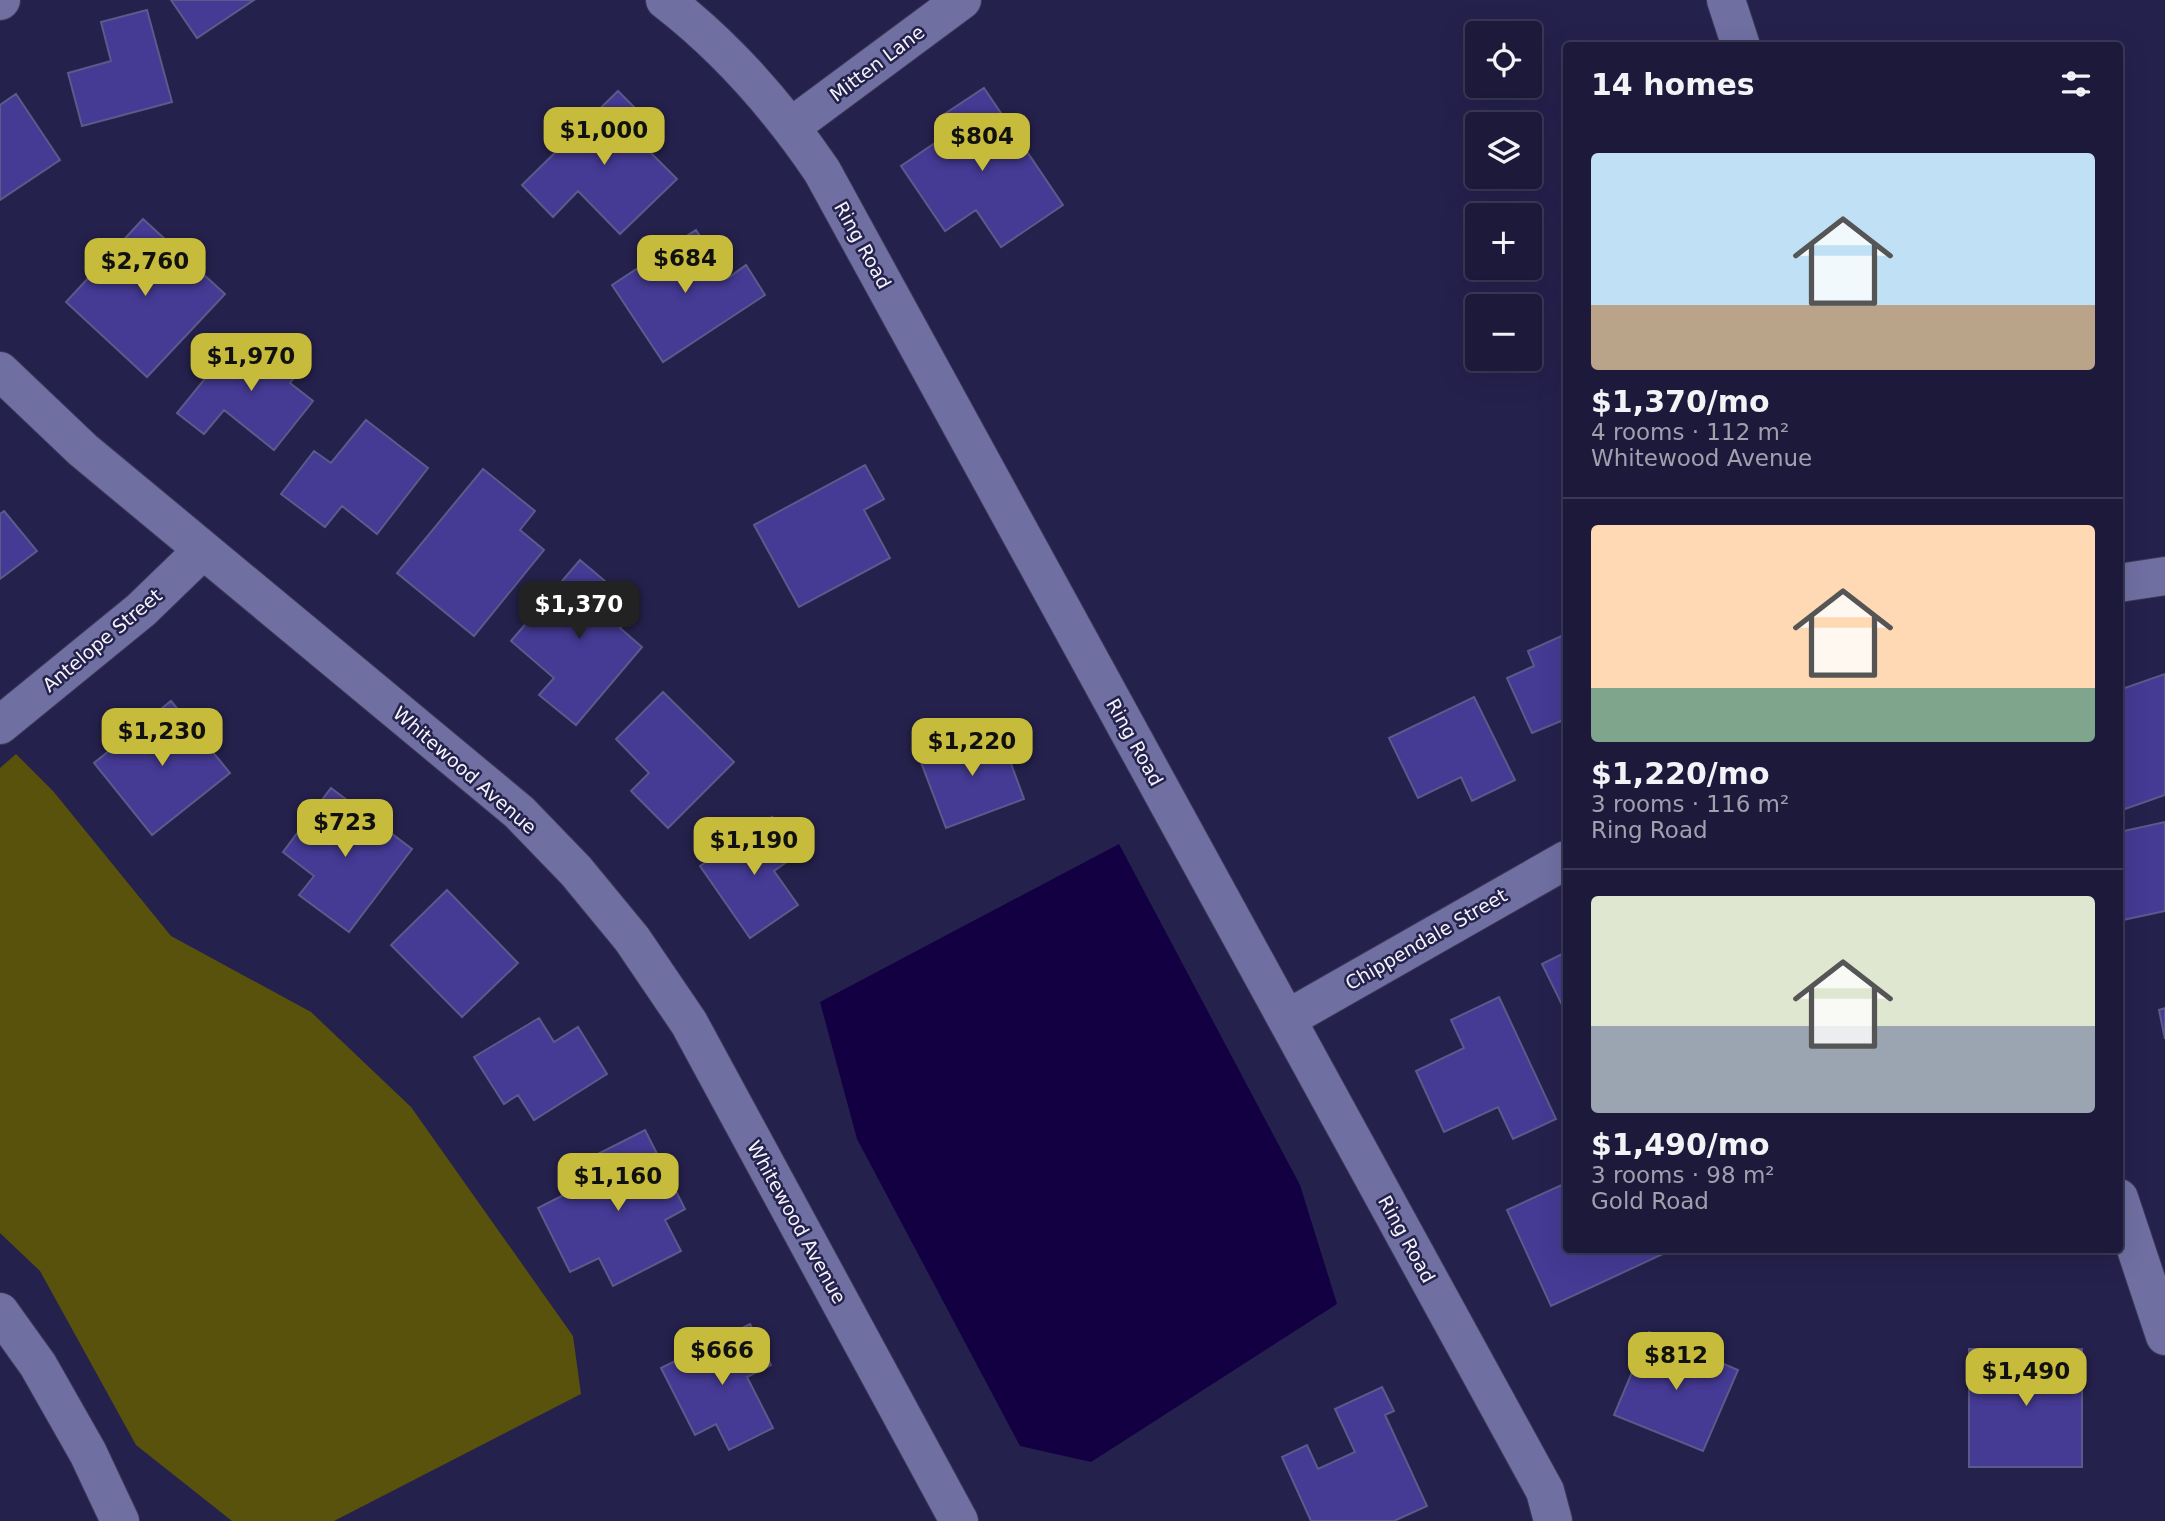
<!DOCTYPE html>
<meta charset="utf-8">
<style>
body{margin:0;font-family:"DejaVu Sans",sans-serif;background:#292645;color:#f1f3f6;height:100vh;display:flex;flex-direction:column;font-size:26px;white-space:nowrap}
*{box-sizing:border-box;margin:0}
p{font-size:23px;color:#a0a0af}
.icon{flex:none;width:38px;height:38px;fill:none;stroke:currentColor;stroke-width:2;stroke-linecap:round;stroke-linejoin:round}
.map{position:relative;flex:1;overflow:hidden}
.drawer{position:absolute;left:1563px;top:42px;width:560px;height:1211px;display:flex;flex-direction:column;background:#1c193a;border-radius:7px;box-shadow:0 7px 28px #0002,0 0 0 2px #3a3854}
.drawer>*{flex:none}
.tools{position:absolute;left:1465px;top:21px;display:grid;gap:14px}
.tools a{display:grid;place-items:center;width:77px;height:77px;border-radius:7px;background:#1c193a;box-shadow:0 7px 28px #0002,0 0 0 2px #3a3854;font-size:35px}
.price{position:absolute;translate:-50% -60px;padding:0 16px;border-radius:14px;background:#c7bb3b;color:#111;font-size:23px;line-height:46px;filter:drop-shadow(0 2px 4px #0008)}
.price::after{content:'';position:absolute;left:50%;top:42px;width:21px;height:16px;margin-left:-10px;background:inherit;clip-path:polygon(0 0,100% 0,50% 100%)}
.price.selected{background:#222;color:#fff}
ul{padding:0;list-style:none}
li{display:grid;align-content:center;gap:14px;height:371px;padding:0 28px}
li+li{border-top:2px solid #3a3854}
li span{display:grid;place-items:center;height:217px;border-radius:7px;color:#555}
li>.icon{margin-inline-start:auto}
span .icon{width:126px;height:126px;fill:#fffc;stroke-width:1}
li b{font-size:30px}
h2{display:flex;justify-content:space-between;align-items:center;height:84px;padding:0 28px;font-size:30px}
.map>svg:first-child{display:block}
.forest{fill:#58520c}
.water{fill:#120042}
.building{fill:#453a94;stroke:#5b5a8b;stroke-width:2}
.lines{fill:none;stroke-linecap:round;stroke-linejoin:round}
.minor-casing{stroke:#3d3759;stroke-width:40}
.minor{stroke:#6f6fa2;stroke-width:38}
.labels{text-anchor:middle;stroke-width:5;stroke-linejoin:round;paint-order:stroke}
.street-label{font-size:19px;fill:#f4f4fa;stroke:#25214d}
</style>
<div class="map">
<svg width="2165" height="1521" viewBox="0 0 2165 1521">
<rect width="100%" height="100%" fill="#25214d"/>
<!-- forest -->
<path class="forest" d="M16,754L53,791L171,936L311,1012L411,1107L573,1336L581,1394L334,1521H232L136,1445L40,1271L0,1233V768Z"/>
<!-- water -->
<path class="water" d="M1119,844L1300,1185L1337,1304L1091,1462L1020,1446L857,1139L820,1002Z"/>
<!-- building -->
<path class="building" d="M171,0H254L197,38Z
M147,10L172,102L82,126L68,73L111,61L101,22Z
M984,88L1063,205L1001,247L976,210L945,231L901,166L948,134L937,119Z
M618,91L653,126L638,140L677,179L620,234L578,191L553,217L522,185Z
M16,94L60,160L0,200V105Z
M143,219L225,294L147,377L66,302Z
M696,230L728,278L746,265L765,295L663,362L612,285Z
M238,338L265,361L280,342L306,362L290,383L313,401L274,450L224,410L204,434L177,413Z
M366,420L428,468L377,534L342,506L325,527L281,494L314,451L331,463Z
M865,465L884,499L864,510L890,558L799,607L754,525Z
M483,469L535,511L520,530L544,550L474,636L397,573Z
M4,511L37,551L0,579V514Z
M580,560L637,608L620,628L642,647L576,725L539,695L554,678L511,641Z
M1566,634V719L1532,733L1507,678L1534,666L1528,651Z
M2165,674V795L2119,811V690Z
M663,692L734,762L668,828L631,791L649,773L616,739Z
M1474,697L1515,780L1472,801L1461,777L1418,798L1389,738Z
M171,701L230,773L152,835L94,763Z
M998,728L1024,799L946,828L919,757Z
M331,788L412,849L349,932L299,895L314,876L283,852Z
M772,817L798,854L774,871L798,905L750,938L700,866Z
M2165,822V911L2123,920L2119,900V832Z
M447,890L518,963L462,1017L391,945Z
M1566,952V1013L1542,964Z
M1499,997L1556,1119L1513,1139L1498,1107L1444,1132L1416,1071L1464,1048L1451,1020Z
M2165,1008V1039L2159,1010Z
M539,1018L554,1042L578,1027L607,1074L534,1120L518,1095L504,1104L474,1057Z
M645,1130L685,1209L665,1220L681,1251L613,1286L599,1258L570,1272L538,1208L601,1176L592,1157Z
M1566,1183V1250H1664L1665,1253L1551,1306L1507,1210Z
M750,1324L771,1365L747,1377L773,1428L729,1450L716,1424L695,1435L661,1368Z
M1649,1332L1738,1370L1703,1451L1614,1415Z
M1969,1349H2082V1467H1969Z
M1382,1387L1394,1411L1385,1415L1427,1506L1394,1521H1311L1282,1457L1307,1445L1318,1469L1355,1452L1335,1409Z"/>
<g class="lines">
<!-- minor casing -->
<g class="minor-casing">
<path id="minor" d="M665,0C727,48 778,106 822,171L1545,1491L1553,1521
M1726,0L1741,46
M0,1L1,0
M792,126L962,0
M0,371L83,450L519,812L576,871L632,939L689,1023L959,1521
M2119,583L2165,576
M0,725L141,610L202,551
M1287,1019L1566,860
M2119,1198L2165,1336
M0,1312L38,1365L88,1453L120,1521"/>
</g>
<!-- minor -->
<use href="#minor" class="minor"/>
</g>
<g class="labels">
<!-- street labels -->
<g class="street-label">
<text transform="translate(877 63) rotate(-37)" y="7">Mitten Lane</text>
<text transform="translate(863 245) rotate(61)" y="7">Ring Road</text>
<text transform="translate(102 640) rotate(-40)" y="7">Antelope Street</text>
<text transform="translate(1135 742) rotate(61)" y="7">Ring Road</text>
<text transform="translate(465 770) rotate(41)" y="7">Whitewood Avenue</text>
<text transform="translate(1426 939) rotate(-30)" y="7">Chippendale Street</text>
<text transform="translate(797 1222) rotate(61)" y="7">Whitewood Avenue</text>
<text transform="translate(1407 1239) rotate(61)" y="7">Ring Road</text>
</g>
</g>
</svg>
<div class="tools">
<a><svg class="icon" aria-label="locate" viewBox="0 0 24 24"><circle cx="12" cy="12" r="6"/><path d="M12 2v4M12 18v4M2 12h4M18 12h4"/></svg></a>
<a><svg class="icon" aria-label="layers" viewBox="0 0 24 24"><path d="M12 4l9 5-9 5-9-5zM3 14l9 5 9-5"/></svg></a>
<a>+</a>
<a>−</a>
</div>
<b class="price" style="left:604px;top:167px">$1,000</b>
<b class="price" style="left:982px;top:173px">$804</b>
<b class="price" style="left:685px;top:295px">$684</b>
<b class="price" style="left:145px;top:298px">$2,760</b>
<b class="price" style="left:251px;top:393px">$1,970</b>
<b class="price selected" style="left:579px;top:641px">$1,370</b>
<b class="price" style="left:162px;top:768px">$1,230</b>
<b class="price" style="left:972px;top:778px">$1,220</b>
<b class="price" style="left:345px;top:859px">$723</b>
<b class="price" style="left:754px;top:877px">$1,190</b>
<b class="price" style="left:618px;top:1213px">$1,160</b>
<b class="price" style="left:722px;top:1387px">$666</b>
<b class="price" style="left:1676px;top:1392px">$812</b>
<b class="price" style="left:2026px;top:1408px">$1,490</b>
<section class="drawer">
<h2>14 homes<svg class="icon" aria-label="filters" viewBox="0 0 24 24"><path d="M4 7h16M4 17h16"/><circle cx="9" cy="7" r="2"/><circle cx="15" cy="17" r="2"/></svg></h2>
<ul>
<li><span style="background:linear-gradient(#bfe0f5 70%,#b9a48a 0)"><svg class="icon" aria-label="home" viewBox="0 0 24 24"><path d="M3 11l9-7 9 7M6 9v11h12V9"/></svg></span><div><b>$1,370/mo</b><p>4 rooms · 112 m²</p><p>Whitewood Avenue</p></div></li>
<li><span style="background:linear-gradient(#ffd9b3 75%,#7fa58c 0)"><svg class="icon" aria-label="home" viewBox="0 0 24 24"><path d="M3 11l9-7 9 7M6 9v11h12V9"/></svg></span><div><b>$1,220/mo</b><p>3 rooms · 116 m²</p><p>Ring Road</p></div></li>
<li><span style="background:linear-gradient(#dfe7d0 60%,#9aa5b1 0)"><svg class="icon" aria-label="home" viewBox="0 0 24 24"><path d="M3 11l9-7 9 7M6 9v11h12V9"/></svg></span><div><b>$1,490/mo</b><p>3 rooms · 98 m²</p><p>Gold Road</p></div></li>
</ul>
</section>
</div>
